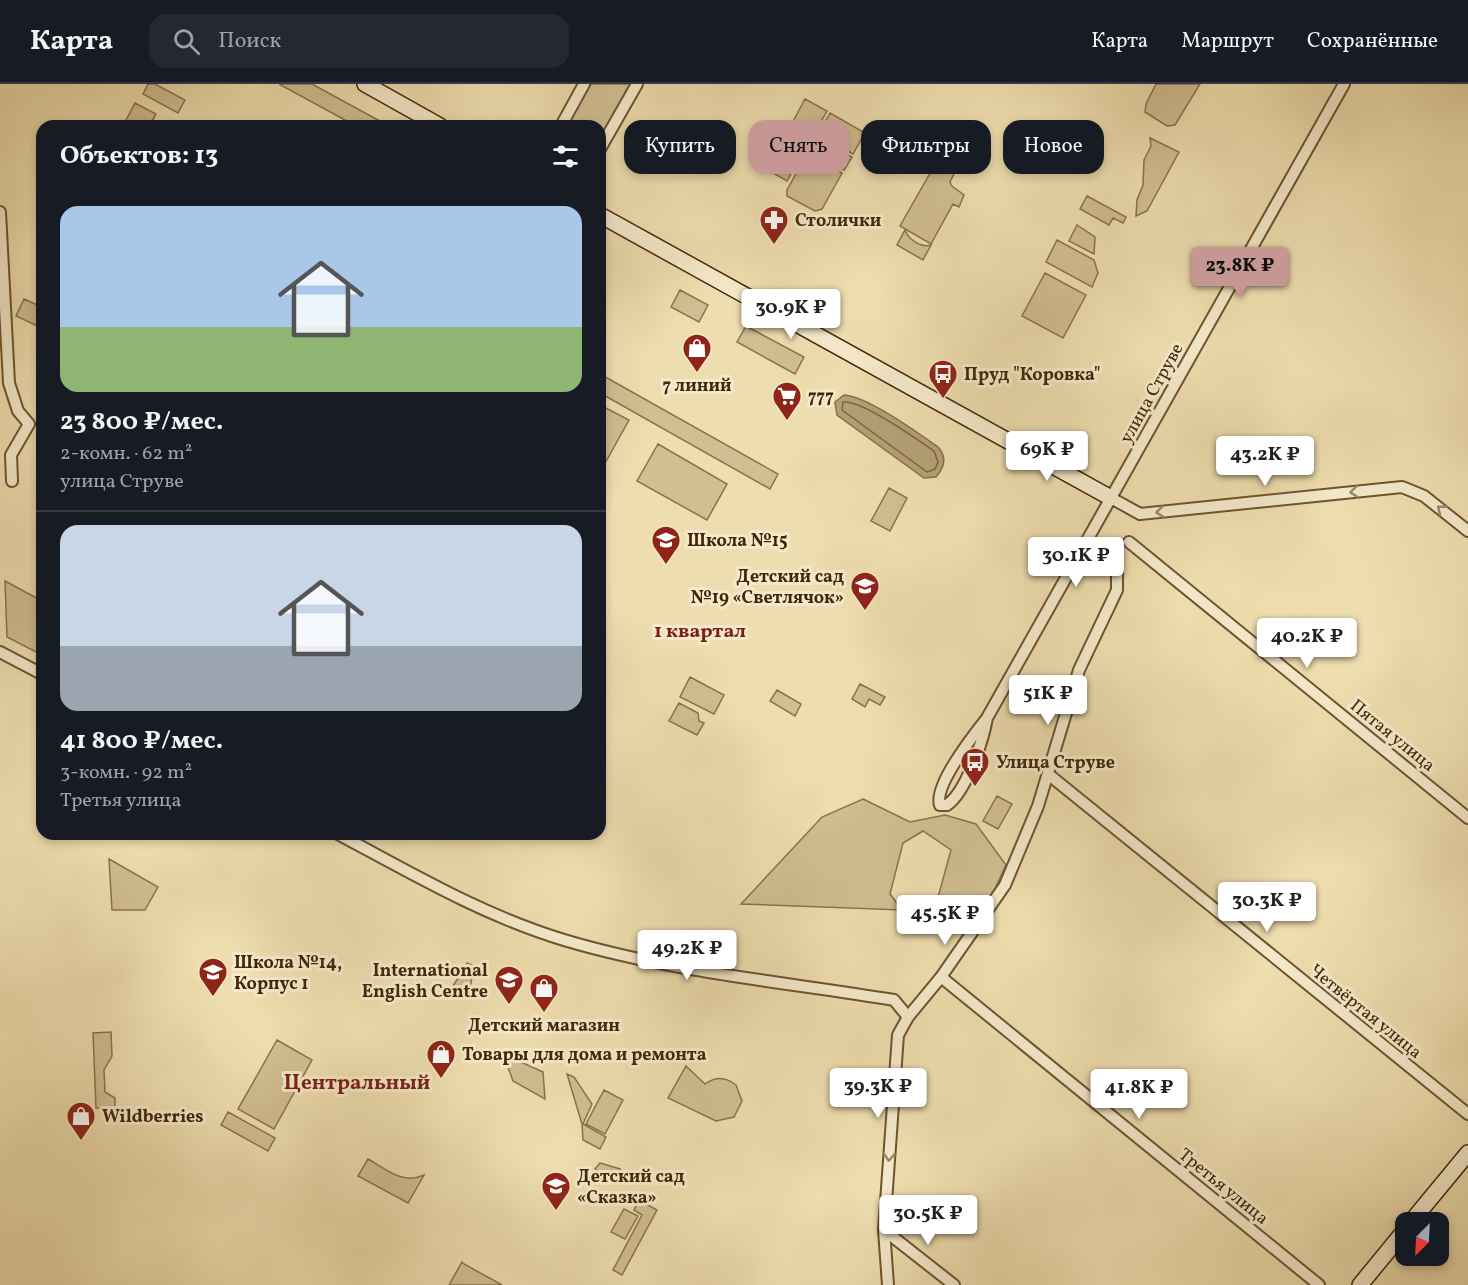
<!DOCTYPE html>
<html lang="ru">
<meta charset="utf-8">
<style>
body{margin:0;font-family:Vollkorn,serif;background:#242831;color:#f1f3f6;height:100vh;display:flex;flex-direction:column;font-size:22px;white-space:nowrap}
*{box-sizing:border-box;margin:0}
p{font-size:20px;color:#9ea1a6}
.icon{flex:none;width:33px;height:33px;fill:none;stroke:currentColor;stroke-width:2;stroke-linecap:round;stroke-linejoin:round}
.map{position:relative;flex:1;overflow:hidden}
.sheet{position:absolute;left:36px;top:36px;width:570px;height:720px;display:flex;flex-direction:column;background:#171b24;border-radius:18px;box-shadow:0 3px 9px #0003}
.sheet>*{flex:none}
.top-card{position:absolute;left:624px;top:36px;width:570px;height:54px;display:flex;gap:12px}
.needle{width:39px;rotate:204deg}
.controls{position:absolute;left:1395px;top:1128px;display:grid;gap:12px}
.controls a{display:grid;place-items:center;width:54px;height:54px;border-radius:12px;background:#171b24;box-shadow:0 3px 9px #0003;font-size:30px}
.price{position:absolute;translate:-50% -51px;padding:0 14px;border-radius:6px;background:#fff;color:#222;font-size:20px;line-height:39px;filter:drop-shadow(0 2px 3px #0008)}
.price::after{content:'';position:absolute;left:50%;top:36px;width:18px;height:14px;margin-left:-9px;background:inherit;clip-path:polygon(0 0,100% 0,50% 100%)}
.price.active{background:#c59692;color:#111}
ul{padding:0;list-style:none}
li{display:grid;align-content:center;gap:12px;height:318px;padding:0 24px}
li+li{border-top:2px solid #363941}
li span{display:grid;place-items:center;height:186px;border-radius:18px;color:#555}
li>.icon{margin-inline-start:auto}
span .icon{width:108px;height:108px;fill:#fffc;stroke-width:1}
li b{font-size:26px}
h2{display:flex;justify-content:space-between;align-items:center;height:72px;padding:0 24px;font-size:26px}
.tag{padding:0 21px;border-radius:18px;background:#171b24;box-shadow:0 3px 9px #0003;font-size:21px;line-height:54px}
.tag.active{background:#c59692;color:#111}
header{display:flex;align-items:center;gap:36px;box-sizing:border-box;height:84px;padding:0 30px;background:#171b24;border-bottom:2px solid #363941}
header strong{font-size:28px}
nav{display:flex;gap:33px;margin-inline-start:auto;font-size:21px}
.search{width:420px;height:54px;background:#242831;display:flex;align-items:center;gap:15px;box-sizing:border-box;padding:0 21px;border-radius:18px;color:#9ea1a6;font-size:22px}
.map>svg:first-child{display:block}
.green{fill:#d1be92;stroke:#8a724c;stroke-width:1.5}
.water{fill:#b49f75;stroke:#866f49;stroke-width:1.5}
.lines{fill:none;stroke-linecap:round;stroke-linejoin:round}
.shore{stroke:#7b623e;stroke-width:1.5}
.street-casing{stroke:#6d5431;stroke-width:14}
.secondary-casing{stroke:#422607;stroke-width:18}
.street{stroke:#f4e9ca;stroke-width:10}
.secondary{stroke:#f4e9ca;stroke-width:15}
.oneway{stroke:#9b8868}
.labels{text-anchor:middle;stroke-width:6;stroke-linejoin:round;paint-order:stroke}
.poi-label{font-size:18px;font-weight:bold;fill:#422607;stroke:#f4e9ca;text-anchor:start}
.street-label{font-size:18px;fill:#422607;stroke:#f4e9ca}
.neighbourhood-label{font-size:20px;font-weight:bold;fill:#7a1f14;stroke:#f4e9ca}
.quarter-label{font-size:21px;font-weight:bold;fill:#7a1f14;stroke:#f4e9ca}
</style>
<header>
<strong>Карта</strong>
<div class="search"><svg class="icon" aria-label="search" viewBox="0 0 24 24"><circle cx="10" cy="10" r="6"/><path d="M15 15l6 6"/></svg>Поиск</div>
<nav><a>Карта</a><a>Маршрут</a><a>Сохранённые</a></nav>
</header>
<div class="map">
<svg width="1468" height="1201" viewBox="0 0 1468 1201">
<rect width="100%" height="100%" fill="#eeddae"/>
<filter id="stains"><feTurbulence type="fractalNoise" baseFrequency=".00333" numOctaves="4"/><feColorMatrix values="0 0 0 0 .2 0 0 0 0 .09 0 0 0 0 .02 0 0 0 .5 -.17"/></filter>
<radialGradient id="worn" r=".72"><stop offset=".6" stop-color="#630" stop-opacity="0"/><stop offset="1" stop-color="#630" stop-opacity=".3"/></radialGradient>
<!-- green -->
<path class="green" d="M148,0H155L185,16L178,29L143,10Z
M279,0H312L389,42H356Z
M591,0H633L600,58V42H567Z
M1156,0H1200L1175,41L1167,42L1145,28L1146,20Z
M805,15L827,27L787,97L773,89L789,60L783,56Z
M135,19L156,30L149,42H123Z
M830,29L865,49L853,70L818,50Z
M816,53L852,73L844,86L809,67Z
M1150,54L1179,68L1147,127L1136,132L1137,116L1143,101L1144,76L1151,62Z
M807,70L842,89L822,125L815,127L787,112V106Z
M941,70L959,80L950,98L952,102L964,111L959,123L953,120L931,160L900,142Z
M1087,112L1126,133L1123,139L1113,134L1109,141L1080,125Z
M1077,141L1095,153L1094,170L1069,157Z
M905,146C909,156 921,164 931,161L923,176L897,161Z
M1057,156L1094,176L1098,189L1092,203L1046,178Z
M1045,189L1086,211L1063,254L1022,232Z
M680,206L708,221L699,238L671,223Z
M24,215L42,223V244L16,232Z
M746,242L804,273L795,290L737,258Z
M600,290L778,390L770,405L600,309Z
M602,322L629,336L604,381L600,379Z
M658,360L727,400L707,436L637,397Z
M889,404L907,414L890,447L871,437Z
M5,497L42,517V571L7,553Z
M690,593L724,611L714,630L680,613Z
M860,600L885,613L880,621L869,615L865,623L852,615Z
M777,606L801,620L795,632L770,617Z
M679,619L698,629L699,637L704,639L697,651L669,637Z
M997,712L1012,720L998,745L983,737Z
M863,715L910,738L945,731L976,740L1006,781L991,813L965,848L934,828L951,766L923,747L903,759L890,810L902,826L741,820L822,733Z
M109,775L158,803L145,826H112Z
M467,879L474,882L468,915L450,907Z
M111,948L112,972L104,986L105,1008L115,1014V1024H96L93,949Z
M277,956L312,976L274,1045L238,1025Z
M506,978H521L543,988L545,1015L513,997Z
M686,982L705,1000C716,992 726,993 736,1001L742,1017L734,1033L716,1037L668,1014Z
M567,990L574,993L592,1020L583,1040L606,1053L600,1065L583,1056L582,1040Z
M604,1006L623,1016L605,1050L586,1040Z
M228,1028L275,1054L268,1067L221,1041Z
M368,1075C386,1085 403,1101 424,1091L408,1119L358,1092Z
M600,1079L620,1085L630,1100L610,1096L597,1087L595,1085Z
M639,1116L657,1126L622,1191L613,1186L642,1131L634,1126Z
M624,1125L638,1132L625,1155L611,1148Z
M462,1178L464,1180L502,1201H449Z"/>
<!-- water -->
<path class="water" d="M844,311C867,312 918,349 938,363C947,373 945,383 936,393L924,394L837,331L835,318Z"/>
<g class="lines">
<!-- shore -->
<path class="shore" d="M843,318C861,316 917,355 934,367L938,378L935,385L927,388L842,326Z"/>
<!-- street casing -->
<g class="street-casing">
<path id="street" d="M561,42L584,0
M600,65L637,0
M0,128L9,299L18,327L29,340L11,371L12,397
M1111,414L1140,430L1402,403L1424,412L1468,447
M1129,458L1468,734
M0,568L42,590
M987,634L1344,0
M987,634C983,657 966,708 947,721H940C933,702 975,649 987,634Z
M1048,690L1468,1030
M338,750C411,789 484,832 564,856C671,888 785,898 894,916L908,933
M941,893L1319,1201
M884,1146L954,1201
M888,1201L884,1146L898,951L908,933L941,893L1005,801L1038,722L1079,586L1117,506V488"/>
</g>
<!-- secondary casing -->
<g class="secondary-casing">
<path id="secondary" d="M365,0L440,42
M600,131L1111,414
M1411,1138L1468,1069
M1360,1201L1406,1145"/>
</g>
<!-- street -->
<use href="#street" class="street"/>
<!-- secondary -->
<use href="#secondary" class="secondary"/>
</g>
<!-- one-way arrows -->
<defs><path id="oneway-chevron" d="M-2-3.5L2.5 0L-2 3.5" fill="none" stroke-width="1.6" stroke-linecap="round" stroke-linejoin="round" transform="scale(1.5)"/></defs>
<g class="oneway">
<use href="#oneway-chevron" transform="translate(1354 408) rotate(174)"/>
<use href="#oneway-chevron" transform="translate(1441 425) rotate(-141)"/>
<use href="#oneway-chevron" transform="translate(1160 428) rotate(174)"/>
<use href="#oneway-chevron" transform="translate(889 1073) rotate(94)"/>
</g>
<!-- icons -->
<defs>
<g id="pharmacy-pin" transform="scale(1.5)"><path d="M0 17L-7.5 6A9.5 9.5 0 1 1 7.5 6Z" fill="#8f2418" stroke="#f4e9ca"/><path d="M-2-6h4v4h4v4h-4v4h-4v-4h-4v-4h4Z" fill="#fff"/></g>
<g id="shop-pin" transform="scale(1.5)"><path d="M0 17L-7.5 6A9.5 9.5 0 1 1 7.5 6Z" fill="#8f2418" stroke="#f4e9ca"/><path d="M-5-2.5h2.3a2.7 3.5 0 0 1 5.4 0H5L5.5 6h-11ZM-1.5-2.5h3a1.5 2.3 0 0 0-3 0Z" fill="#fff"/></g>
<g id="bus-pin" transform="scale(1.5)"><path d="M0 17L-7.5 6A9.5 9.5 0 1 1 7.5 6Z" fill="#8f2418" stroke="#f4e9ca"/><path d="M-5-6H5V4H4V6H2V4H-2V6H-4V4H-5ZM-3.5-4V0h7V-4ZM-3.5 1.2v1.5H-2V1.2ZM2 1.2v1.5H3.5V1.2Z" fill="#fff"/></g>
<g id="supermarket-pin" transform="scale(1.5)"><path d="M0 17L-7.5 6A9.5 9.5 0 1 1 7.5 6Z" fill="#8f2418" stroke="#f4e9ca"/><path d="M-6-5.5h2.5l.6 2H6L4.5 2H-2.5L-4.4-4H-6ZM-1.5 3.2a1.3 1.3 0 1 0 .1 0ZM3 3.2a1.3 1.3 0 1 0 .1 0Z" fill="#fff"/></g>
<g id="school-pin" transform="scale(1.5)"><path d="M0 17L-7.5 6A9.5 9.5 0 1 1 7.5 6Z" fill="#8f2418" stroke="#f4e9ca"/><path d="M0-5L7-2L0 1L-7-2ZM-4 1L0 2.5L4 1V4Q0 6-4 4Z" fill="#fff"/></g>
</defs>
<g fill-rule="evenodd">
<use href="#pharmacy-pin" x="774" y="136"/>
<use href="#shop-pin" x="697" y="264"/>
<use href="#bus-pin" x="943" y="290"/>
<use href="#supermarket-pin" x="787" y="312"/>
<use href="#school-pin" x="666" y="456"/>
<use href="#school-pin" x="865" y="502"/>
<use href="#bus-pin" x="975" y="678"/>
<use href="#school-pin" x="213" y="888"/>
<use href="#school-pin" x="509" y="896"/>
<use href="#shop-pin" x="544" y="904"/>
<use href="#shop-pin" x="441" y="970"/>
<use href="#shop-pin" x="81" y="1032"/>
<use href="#school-pin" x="556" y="1102"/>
</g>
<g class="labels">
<!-- poi labels -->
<g class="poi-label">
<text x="795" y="142">Столички</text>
<text x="964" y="296">Пруд "Коровка"</text>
<text x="697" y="307" text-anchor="middle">7 линий</text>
<text x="808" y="318">777</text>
<text x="687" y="462">Школа №15</text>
<text x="844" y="498" text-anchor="end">Детский сад<tspan x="844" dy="21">№19 «Светлячок»</tspan></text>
<text x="996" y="684">Улица Струве</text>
<text x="234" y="884">Школа №14,<tspan x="234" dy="21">Корпус 1</tspan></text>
<text x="488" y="892" text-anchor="end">International<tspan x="488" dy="21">English Centre</tspan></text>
<text x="544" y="947" text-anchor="middle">Детский магазин</text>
<text x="462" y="976">Товары для дома и ремонта</text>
<text x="102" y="1038">Wildberries</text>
<text x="577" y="1098">Детский сад<tspan x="577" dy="21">«Сказка»</tspan></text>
</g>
<!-- street labels -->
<g class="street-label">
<text transform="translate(1151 309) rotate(-61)" y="6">улица Струве</text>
<text transform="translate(1393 651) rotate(39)" y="6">Пятая улица</text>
<text transform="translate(1366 927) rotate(39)" y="6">Четвёртая улица</text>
<text transform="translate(1224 1102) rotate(39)" y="6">Третья улица</text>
</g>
<!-- neighbourhood labels -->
<g class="neighbourhood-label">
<text x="700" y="553">1 квартал</text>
</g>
<!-- quarter labels -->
<g class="quarter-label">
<text x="357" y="1005">Центральный</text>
</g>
</g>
<rect width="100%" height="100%" filter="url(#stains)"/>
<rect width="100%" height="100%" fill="url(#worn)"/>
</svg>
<div class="controls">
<a><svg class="needle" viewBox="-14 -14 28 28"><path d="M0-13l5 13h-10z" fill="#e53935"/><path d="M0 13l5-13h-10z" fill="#9ea1a6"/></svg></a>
</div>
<b class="price active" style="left:1240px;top:214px">23.8K ₽</b>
<b class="price" style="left:791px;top:256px">30.9K ₽</b>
<b class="price" style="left:1047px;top:398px">69K ₽</b>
<b class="price" style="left:1265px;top:403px">43.2K ₽</b>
<b class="price" style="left:1076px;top:504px">30.1K ₽</b>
<b class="price" style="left:1307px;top:585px">40.2K ₽</b>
<b class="price" style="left:1048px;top:642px">51K ₽</b>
<b class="price" style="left:1267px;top:849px">30.3K ₽</b>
<b class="price" style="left:945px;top:862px">45.5K ₽</b>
<b class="price" style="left:687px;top:897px">49.2K ₽</b>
<b class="price" style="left:878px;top:1035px">39.3K ₽</b>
<b class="price" style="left:1139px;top:1036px">41.8K ₽</b>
<b class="price" style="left:928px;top:1162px">30.5K ₽</b>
<div class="top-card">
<a class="tag">Купить</a>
<a class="tag active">Снять</a>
<a class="tag">Фильтры</a>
<a class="tag">Новое</a>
</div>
<section class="sheet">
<h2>Объектов: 13<svg class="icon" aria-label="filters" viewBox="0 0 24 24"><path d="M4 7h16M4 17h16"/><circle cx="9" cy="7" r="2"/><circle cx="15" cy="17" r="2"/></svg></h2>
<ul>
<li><span style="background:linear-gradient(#a9c7e8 65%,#8fb573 0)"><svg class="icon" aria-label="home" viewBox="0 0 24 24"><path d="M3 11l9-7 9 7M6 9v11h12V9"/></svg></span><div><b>23 800 ₽/мес.</b><p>2-комн. · 62 m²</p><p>улица Струве</p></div></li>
<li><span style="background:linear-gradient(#c9d6e8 65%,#9aa5b1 0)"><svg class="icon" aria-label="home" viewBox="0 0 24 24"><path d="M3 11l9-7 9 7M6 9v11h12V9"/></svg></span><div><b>41 800 ₽/мес.</b><p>3-комн. · 92 m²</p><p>Третья улица</p></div></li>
</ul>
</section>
</div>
